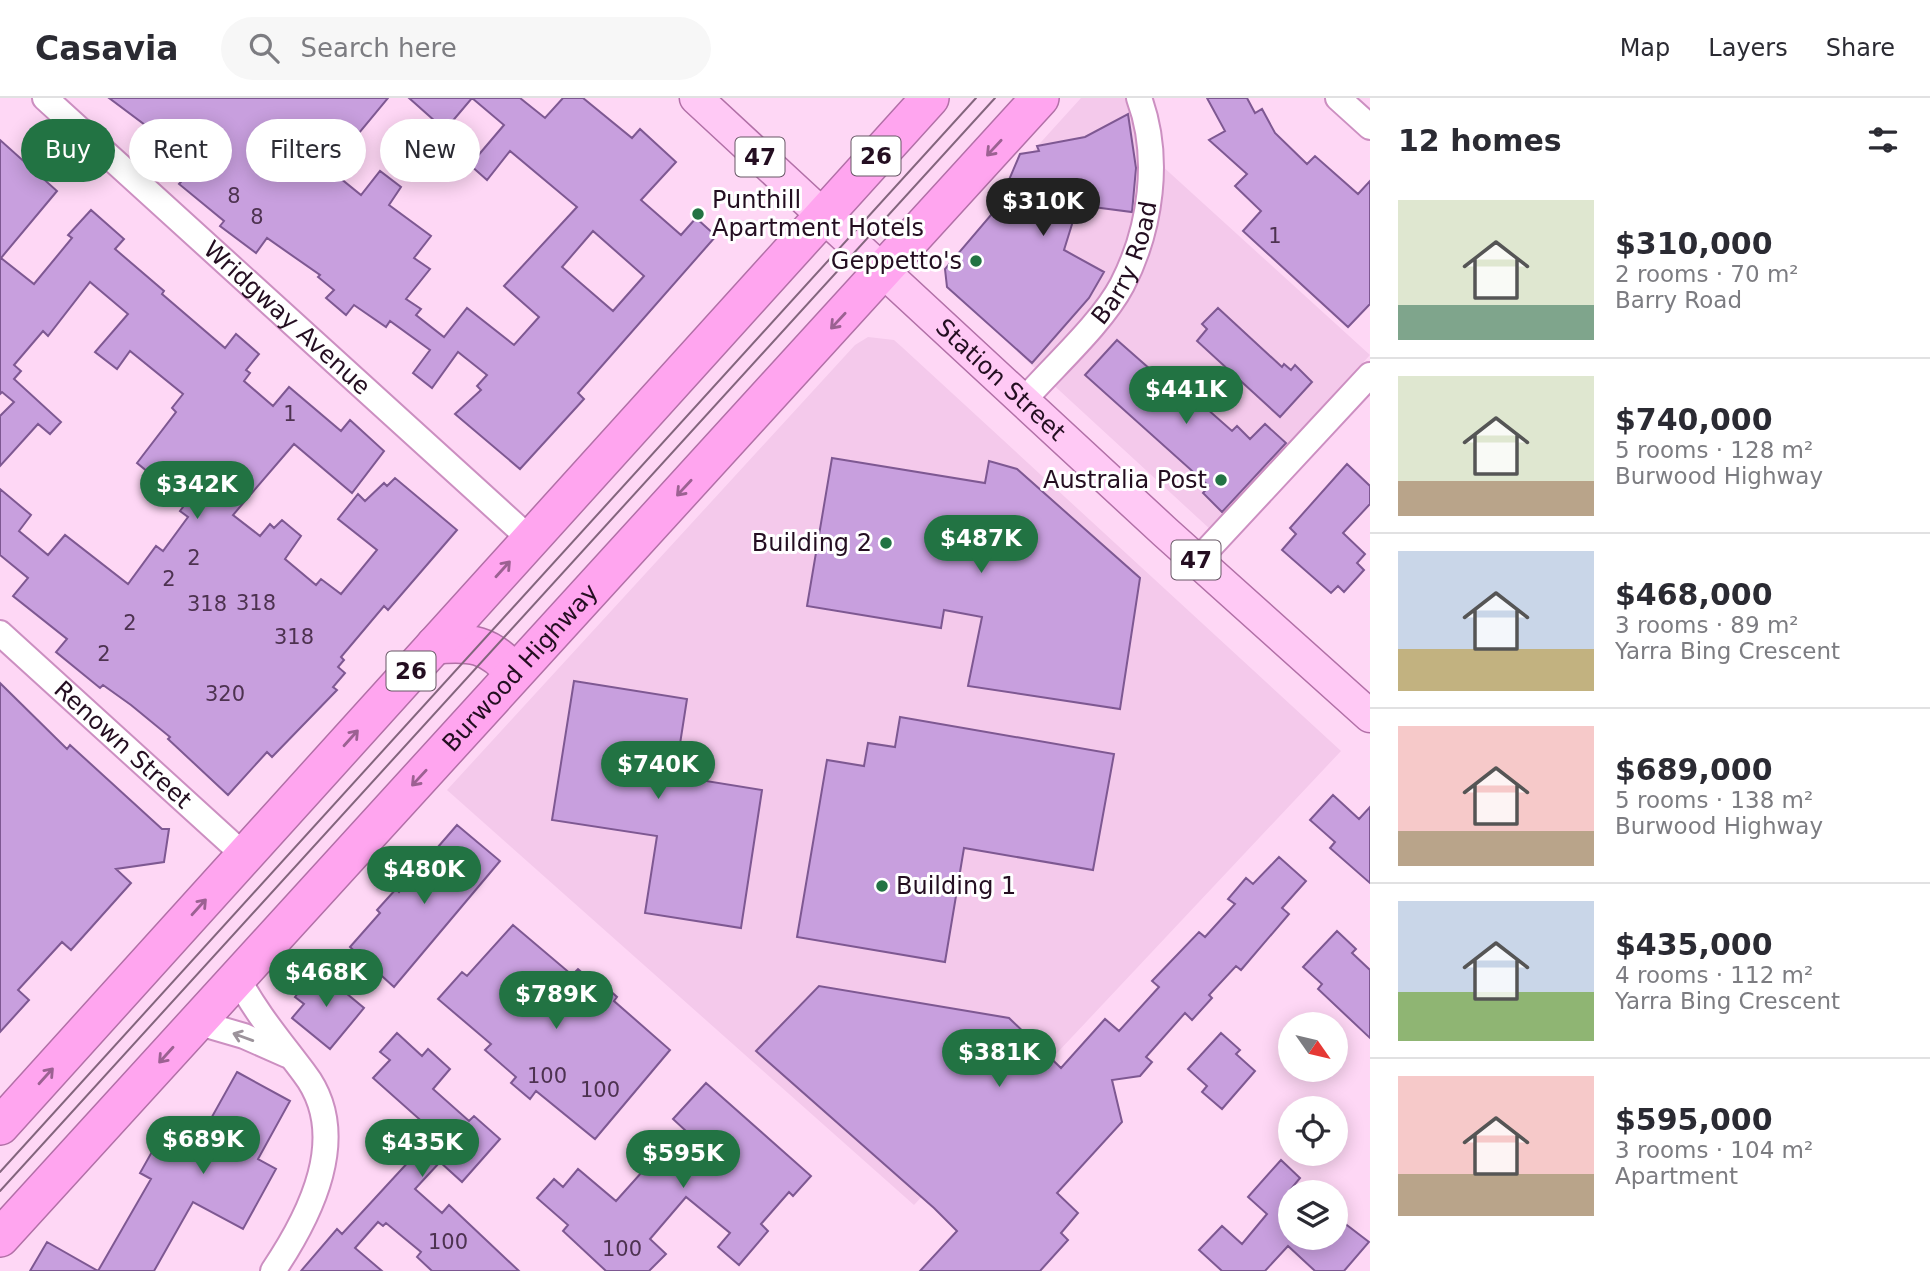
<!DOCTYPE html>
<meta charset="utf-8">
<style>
body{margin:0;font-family:"DejaVu Sans",sans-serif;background:#f7f7f7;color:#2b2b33;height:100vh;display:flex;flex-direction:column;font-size:26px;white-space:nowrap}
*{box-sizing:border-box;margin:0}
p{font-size:23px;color:#7c7c81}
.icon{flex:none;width:38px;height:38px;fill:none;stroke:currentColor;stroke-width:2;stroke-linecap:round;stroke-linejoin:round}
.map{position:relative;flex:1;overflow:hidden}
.panel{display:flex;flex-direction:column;background:#fff;width:560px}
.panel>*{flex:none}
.top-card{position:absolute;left:21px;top:21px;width:665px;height:63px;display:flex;gap:14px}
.needle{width:46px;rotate:124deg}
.buttons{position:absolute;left:1278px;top:914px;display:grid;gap:14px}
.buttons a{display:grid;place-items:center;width:70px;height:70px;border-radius:50%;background:#fff;box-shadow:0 4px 18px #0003;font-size:35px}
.price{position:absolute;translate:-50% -60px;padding:0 16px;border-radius:24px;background:#227343;color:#fff;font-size:23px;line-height:46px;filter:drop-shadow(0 2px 4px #0008)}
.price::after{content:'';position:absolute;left:50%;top:42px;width:21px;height:16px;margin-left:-10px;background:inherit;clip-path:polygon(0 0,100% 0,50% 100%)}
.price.active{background:#222;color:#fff}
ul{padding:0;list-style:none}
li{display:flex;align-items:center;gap:21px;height:175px;padding:0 28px}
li+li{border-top:2px solid #e1e1e2}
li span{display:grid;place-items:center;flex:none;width:196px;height:140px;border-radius:0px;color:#555}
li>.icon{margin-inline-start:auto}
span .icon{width:84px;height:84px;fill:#fffc;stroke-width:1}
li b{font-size:30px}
h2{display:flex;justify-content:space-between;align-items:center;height:84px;padding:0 28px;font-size:30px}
.chip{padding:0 24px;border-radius:32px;background:#fff;box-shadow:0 4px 18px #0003;font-size:24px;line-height:63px}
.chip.active{background:#227343;color:#fff}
header{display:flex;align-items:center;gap:42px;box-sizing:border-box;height:98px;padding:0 35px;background:#fff;border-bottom:2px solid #e1e1e2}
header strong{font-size:33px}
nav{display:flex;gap:38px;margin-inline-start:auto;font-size:24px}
.search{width:490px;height:63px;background:#f7f7f7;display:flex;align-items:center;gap:18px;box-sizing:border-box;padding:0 24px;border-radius:38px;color:#7c7c81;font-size:26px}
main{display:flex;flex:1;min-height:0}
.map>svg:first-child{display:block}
.built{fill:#f4c9eb}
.building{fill:#c89fde;stroke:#7e5892;stroke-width:2;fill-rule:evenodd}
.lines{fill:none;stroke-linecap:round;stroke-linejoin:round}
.minor-casing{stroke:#cc8fc1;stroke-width:28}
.major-casing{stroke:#b270a7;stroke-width:35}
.highway-casing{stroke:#b270a7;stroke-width:40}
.minor{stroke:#fff;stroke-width:24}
.major{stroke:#ffc9f5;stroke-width:32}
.highway{stroke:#ffa5ef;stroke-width:37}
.tram{stroke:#83657d;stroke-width:2}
.oneway{stroke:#9c6192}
.oneway2{stroke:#9c939b}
.poi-dot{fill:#227343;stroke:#fff;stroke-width:2.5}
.labels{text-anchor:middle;stroke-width:6;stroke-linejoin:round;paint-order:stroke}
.number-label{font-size:21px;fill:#4d3250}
.shield{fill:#fff;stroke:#665664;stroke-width:2}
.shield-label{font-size:23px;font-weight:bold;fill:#240e21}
.poi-label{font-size:24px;fill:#240e21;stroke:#fff;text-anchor:end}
.street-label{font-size:24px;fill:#240e21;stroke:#fff}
</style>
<header>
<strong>Casavia</strong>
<div class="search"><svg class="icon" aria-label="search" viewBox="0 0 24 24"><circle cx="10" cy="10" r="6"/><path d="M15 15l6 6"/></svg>Search here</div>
<nav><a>Map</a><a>Layers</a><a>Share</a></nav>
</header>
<main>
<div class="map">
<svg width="1370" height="1173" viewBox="0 0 1370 1173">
<rect width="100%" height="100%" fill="#fed7f5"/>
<!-- built -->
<path class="built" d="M1081,0H1125L1138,46L1370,257L1211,432L947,189L945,171L997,110L1020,56L1032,54Z
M868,239L894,242L903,250L1341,653L914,1107L447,692L855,247Z"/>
<!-- building -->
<path class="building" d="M109,0H388L329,71L361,97L380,73L401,89L389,107L431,138L414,160L430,171L406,201L421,211L416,217L444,239L467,210L514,247L539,219L504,188L577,109L510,53L487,82L470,67L504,27L472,0L445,32L409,0H520L545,20L563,0H583L632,40L640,31L676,64L641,102L681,137L696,120L716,138L578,295L584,301L520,371L455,316L481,292L477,288L487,277L458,254L432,290L413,275L430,252L390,223L386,229L354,207L346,217L326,200L334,192L318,179L320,177L267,140L256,155L220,128L224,123L179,86L195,68L165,46L161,52L138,36L145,27ZM593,133L644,178L613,213L562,169Z
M1207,0H1247L1255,15L1262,11L1275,35L1307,66L1315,58L1358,96L1370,83V206L1348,229L1243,133L1261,113L1235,88L1247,76L1209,42L1225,33Z
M1128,16L1136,70L1132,114L1078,107L1064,152L1104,174L1089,200L1032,265L947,189L945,171L997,110L1020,56L1039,53L1037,48L1085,39Z
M0,42L57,93L1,160L34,186L72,140L68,137L91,112L124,141L115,151L164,193L162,196L225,250L236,236L259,256L246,272L250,275L244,283L273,308L289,289L341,333L350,322L384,353L352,395L294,346L233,417L260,438L270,426L274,430L282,422L301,438L285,461L316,487L321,481L341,496L377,452L338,421L358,396L365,403L384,385L387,388L395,380L457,432L388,512L384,508L341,559L344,562L338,569L345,575L333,589L337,592L272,659L267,654L228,697L168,641L170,639L131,607L103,587L100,590L56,554L67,541L13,498L28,480L0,457V391L31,417L19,433L48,457L65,437L128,486L156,448L163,453L188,419L180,413L186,405L137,365L176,314L172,310L183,296L130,253L117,271L95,254L128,216L90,184L48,238L43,233L14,267L21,273L14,281L61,324L50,336L38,326L0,368V318L14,304L2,294L0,296Z
M1218,210L1282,269L1284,266L1291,272L1295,267L1312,284L1280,319L1197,243L1207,231L1202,226Z
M1117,242L1184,301L1189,295L1232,333L1237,328L1250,341L1265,326L1286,345L1222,414L1203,395L1209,388L1085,277Z
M832,360L985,385L989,363L1017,371L1140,480L1120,611L968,588L982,519L944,512L941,530L807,508Z
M1347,366L1370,388V406L1343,435L1365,456L1357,465L1364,472L1344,494L1338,488L1331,495L1282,452L1296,436L1290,430Z
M574,583L687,601L675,678L762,692L741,830L645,815L657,738L552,722Z
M0,585L67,651L70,647L162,731H169L164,764L116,771L131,785L71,852L62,844L18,892L29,902L0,934Z
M900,619L1114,656L1093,772L964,750L945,864L797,839L827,662L864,668L868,645L895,649Z
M1333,697L1359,721L1370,709V785L1330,750L1335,744L1310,722Z
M457,727L500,763L394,889L350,849L380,815L377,812L396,791L399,794Z
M1279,759L1306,783L1282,810L1289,816L1241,872L1236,868L1209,897L1212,900L1192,922L1185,915L1146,959L1152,964L1140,978L1112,982L1122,1024L1057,1095L1078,1115L1061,1135L1068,1142L1040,1173H920L957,1133L934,1110L756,953L819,888L1009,920L1061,970L1105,921L1119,933L1159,889L1152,883L1199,834L1205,839L1235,806L1228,801L1246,780L1253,786Z
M513,827L572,877L578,871L594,885L597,881L617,899L614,903L670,952L595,1041L536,993L530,1001L511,985L516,979L485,952L491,946L438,901L462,874L467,878Z
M1337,833L1356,851L1352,855L1370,872V940L1318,891L1322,886L1303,869Z
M317,871L364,910L330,951L292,920L304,906L295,899Z
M397,935L422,958L428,951L450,971L433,991L469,1023L474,1018L500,1041L462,1084L440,1064L415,1091L442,1115L449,1107L519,1173H432L417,1159L421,1154L386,1125L383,1128L378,1124L355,1150L382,1173H301L337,1131L342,1136L435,1035L373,980L390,962L380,954Z
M1221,935L1240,952L1236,956L1255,973L1222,1011L1202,994L1207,988L1188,971Z
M237,974L290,1003L258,1061L276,1071L243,1131L193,1104L154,1173H98L151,1081L140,1075L158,1043L189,1060Z
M706,985L811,1078L793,1098L789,1094L761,1126L768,1133L739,1167L718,1149L730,1135L686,1099L650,1141L666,1156L649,1173H606L563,1133L568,1127L537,1100L554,1081L563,1089L578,1071L616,1103L649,1066L654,1070L686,1033L673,1021Z
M1281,1062L1300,1080L1290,1092V1139H1335V1118L1369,1144L1344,1173H1315L1288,1148L1265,1173H1222L1199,1152L1222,1128L1242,1146L1267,1116L1248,1099Z
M47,1144L98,1173H30Z"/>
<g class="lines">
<!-- minor casing -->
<g class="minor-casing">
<g id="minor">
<path id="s1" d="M45,0L529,440"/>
<path d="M1338,0L1370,29"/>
<path id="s2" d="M1025,301C1054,268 1102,225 1122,187C1151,131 1161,59 1139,0"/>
<path d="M1197,463L1370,277"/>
<path id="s3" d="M0,535L245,758"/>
<path d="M237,879C256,915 280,943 304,975C352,1037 310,1118 273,1173"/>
<path d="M196,924L244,938L287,957"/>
</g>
</g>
<!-- major casing -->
<g class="major-casing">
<g id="major">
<path id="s4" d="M696,0L1165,434L1370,618"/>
</g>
</g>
<!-- highway casing -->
<g class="highway-casing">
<g id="highway">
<path d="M435,547C471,544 489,545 514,575"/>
<path d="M0,1028L930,0"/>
<path id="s5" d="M0,1140L1040,0"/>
</g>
</g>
<!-- minor -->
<use href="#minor" class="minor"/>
<!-- major -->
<use href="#major" class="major"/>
<!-- highway -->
<use href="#highway" class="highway"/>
<!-- tram -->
<path class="tram" d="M0,1074L976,0
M0,1093L995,0"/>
</g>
<!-- one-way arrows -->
<defs><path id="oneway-shaft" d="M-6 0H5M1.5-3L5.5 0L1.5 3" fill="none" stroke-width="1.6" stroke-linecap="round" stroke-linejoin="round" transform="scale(1.75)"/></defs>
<g class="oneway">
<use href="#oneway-shaft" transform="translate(994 50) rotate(133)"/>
<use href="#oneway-shaft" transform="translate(838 223) rotate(133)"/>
<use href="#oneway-shaft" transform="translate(684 390) rotate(133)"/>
<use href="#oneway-shaft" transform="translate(503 471) rotate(-48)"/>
<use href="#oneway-shaft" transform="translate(351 640) rotate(-48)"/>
<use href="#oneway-shaft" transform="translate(419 680) rotate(133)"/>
<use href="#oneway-shaft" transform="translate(199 809) rotate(-48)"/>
<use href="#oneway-shaft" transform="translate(166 957) rotate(132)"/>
<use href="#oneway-shaft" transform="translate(46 978) rotate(-48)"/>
</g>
<use class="oneway2" href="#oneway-shaft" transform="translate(243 939) rotate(-160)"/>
<!-- markers -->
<g class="poi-dot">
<circle cx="698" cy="116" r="7"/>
<circle cx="976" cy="163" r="7"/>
<circle cx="1221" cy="382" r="7"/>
<circle cx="886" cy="445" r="7"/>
<circle cx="882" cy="788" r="7"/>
</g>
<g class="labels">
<!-- number labels -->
<g class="number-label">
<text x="234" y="105">8</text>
<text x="257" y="126">8</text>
<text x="1275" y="145">1</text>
<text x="290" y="323">1</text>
<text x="194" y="467">2</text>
<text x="169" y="488">2</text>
<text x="256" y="512">318</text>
<text x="207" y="513">318</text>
<text x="130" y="532">2</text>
<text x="294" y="546">318</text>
<text x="104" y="563">2</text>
<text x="225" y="603">320</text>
<text x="547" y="985">100</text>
<text x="600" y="999">100</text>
<text x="448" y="1151">100</text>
<text x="622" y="1158">100</text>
</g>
<!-- shield labels -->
<g class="shield">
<rect x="851.5" y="38.5" width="49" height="39" rx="5"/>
<rect x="735.5" y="39.5" width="49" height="39" rx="5"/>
<rect x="1171.5" y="442.5" width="49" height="39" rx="5"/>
<rect x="386.5" y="553.5" width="49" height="39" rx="5"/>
</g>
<g class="shield-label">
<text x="876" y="66">26</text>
<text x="760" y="67">47</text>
<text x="1196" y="470">47</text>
<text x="411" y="581">26</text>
</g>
<!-- poi labels -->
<g class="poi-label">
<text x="712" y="110" text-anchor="start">Punthill<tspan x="712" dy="28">Apartment Hotels</tspan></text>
<text x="962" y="171">Geppetto's</text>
<text x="1207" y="390">Australia Post</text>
<text x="872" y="453">Building 2</text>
<text x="896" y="796" text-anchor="start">Building 1</text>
</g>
<!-- street labels -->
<g class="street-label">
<text dy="8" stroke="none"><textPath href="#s2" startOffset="172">Barry Road</textPath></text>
<text dy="8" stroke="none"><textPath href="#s1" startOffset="327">Wridgway Avenue</textPath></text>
<text dy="8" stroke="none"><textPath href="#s4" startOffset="415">Station Street</textPath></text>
<text dy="8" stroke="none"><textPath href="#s5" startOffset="772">Burwood Highway</textPath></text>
<text dy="8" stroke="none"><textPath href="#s3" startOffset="166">Renown Street</textPath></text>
</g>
</g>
</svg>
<div class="buttons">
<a><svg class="needle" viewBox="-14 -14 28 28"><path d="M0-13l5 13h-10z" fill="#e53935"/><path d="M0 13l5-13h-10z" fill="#7c7c81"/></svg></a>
<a><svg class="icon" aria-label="locate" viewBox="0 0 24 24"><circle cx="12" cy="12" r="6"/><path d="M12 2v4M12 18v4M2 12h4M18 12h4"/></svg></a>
<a><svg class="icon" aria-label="layers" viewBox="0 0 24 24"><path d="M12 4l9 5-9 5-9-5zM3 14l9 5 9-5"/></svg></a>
</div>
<b class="price active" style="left:1043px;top:140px">$310K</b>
<b class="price" style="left:1186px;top:328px">$441K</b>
<b class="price" style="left:197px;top:423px">$342K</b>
<b class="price" style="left:981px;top:477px">$487K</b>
<b class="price" style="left:658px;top:703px">$740K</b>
<b class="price" style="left:424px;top:808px">$480K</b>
<b class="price" style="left:326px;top:911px">$468K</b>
<b class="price" style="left:556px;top:933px">$789K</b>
<b class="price" style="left:999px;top:991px">$381K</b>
<b class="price" style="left:203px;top:1078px">$689K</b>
<b class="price" style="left:422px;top:1081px">$435K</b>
<b class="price" style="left:683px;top:1092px">$595K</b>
<div class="top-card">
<a class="chip active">Buy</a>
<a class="chip">Rent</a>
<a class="chip">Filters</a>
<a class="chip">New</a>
</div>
</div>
<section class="panel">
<h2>12 homes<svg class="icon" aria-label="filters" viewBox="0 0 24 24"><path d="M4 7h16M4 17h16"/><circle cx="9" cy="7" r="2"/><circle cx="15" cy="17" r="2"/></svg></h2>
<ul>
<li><span style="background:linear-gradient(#dfe7d0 75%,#7fa58c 0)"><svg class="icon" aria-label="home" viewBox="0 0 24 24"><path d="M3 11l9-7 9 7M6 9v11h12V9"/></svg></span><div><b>$310,000</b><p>2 rooms · 70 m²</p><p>Barry Road</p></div></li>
<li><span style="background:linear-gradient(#dfe7d0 75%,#b9a48a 0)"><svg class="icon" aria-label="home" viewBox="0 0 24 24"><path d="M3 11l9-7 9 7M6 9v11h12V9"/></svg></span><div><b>$740,000</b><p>5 rooms · 128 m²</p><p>Burwood Highway</p></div></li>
<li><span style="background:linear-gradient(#c9d6e8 70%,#c2b280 0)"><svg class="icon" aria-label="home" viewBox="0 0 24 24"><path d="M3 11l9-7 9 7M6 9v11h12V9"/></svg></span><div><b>$468,000</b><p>3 rooms · 89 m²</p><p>Yarra Bing Crescent</p></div></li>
<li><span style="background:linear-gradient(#f6c9c9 75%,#b9a48a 0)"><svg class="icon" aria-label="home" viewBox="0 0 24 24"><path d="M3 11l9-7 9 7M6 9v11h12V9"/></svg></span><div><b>$689,000</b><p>5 rooms · 138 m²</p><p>Burwood Highway</p></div></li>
<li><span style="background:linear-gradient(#c9d6e8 65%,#8fb573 0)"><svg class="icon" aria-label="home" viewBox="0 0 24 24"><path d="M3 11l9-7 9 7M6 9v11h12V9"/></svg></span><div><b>$435,000</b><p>4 rooms · 112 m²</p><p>Yarra Bing Crescent</p></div></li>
<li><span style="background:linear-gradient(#f6c9c9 70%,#b9a48a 0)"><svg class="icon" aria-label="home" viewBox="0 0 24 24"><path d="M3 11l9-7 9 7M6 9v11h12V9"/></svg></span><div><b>$595,000</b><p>3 rooms · 104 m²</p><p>Apartment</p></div></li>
</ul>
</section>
</main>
